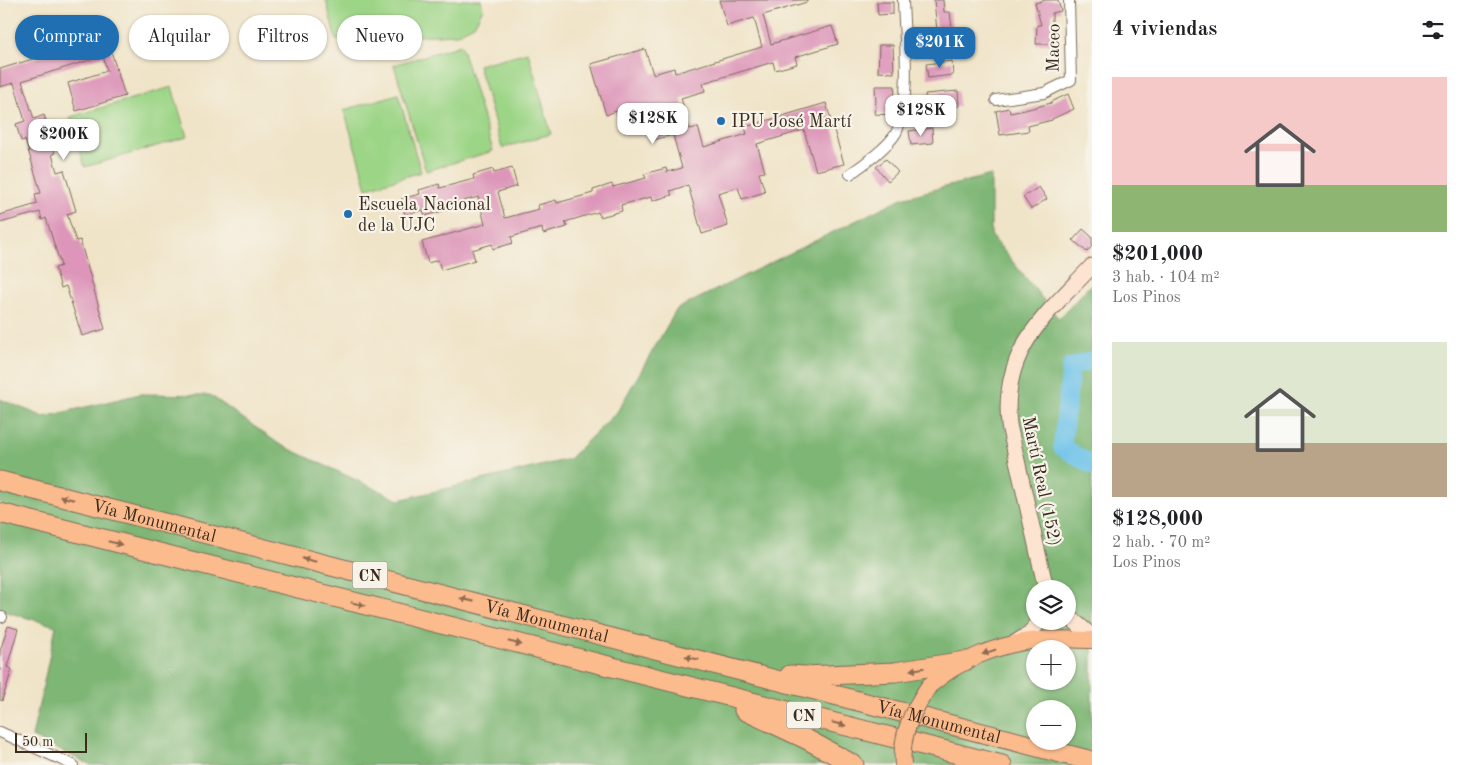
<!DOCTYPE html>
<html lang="es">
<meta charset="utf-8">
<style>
body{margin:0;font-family:"Old Standard TT",serif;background:#f6f6f6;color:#202124;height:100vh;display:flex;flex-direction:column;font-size:19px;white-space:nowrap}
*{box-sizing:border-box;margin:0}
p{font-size:16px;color:#757577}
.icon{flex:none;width:28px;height:28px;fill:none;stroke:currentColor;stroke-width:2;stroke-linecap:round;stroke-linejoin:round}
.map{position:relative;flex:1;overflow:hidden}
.panel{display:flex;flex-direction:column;background:#fff;width:375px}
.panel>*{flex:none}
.guide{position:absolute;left:15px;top:15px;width:475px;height:45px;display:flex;gap:10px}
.controls{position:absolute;left:1026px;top:580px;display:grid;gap:10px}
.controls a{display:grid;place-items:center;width:50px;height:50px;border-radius:50%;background:#fff;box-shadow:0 1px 4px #0004;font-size:25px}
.scale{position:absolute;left:15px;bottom:12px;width:72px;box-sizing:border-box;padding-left:5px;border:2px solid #3b2a1e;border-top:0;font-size:14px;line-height:18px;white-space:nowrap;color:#3b2a1e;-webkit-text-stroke:4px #f7f3e8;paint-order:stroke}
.price{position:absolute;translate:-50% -42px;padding:0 11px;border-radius:10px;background:#fff;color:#222;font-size:16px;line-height:32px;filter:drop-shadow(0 1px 2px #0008)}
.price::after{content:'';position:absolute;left:50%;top:30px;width:15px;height:11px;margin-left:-8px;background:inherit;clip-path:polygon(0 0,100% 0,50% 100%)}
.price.current{background:#1f6fb2;color:#fff}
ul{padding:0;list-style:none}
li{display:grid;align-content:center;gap:10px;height:265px;padding:0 20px}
li span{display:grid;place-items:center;height:155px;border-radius:0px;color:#555}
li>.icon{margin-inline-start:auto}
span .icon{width:90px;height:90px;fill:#fffc;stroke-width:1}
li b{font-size:21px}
h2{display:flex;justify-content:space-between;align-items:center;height:60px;padding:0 20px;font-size:21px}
.chip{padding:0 18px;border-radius:22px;background:#fff;box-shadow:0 1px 4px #0004;font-size:18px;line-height:45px}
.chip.current{background:#1f6fb2;color:#fff}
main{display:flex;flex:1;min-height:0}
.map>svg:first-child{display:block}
.green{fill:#9dd587;stroke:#6c8052}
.forest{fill:#7eb674;stroke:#5c7049;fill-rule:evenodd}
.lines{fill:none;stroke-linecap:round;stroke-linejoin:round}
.river{stroke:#6dc2ea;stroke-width:18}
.building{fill:#dd96b9}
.minor-casing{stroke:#7a6b5a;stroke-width:12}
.secondary-casing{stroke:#7a6b5a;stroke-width:17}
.primary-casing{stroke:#7a6b5a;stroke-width:18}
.motorway-casing{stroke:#7a6b5a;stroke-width:21}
.minor{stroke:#fff;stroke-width:10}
.secondary{stroke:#fde4d1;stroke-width:15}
.primary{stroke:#fbbb8d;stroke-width:16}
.motorway{stroke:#fbbb8d;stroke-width:19}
.primary-bridge-casing{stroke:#7a6b5a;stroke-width:18;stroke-linecap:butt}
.primary-bridge{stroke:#fbbb8d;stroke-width:16}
.oneway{fill:#916b50}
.poi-dot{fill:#1f6fb2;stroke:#f7f3e8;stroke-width:2}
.labels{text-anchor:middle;stroke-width:4.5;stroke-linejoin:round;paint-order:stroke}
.shield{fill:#f7f3e8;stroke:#73665b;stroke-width:1}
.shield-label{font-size:16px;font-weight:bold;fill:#3b2a1e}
.street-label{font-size:18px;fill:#3b2a1e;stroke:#f7f3e8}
.poi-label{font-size:18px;fill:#3b2a1e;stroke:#f7f3e8;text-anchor:start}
</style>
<main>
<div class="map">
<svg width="1092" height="765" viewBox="0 0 1092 765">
<rect width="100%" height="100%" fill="#f7f3e8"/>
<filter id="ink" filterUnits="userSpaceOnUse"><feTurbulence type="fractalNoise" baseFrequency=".02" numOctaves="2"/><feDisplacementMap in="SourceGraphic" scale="10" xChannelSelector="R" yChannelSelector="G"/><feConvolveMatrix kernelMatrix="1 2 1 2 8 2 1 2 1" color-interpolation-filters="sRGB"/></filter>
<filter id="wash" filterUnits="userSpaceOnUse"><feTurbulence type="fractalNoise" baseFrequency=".0096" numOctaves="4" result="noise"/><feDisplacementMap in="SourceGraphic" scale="20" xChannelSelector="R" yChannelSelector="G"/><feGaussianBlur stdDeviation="1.12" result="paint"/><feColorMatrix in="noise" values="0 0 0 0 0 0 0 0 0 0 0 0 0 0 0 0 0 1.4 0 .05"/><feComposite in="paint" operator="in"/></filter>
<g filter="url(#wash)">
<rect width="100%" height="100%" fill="#f0e4c8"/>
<!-- green -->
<path class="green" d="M326,0H481L483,9L474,25L456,34L336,40Z
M461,45L493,151L426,171L394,65Z
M528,52L551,134L502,148L478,65Z
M172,87L187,137L85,167L70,117Z
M398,94L421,172L367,188L344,110Z"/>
<!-- forest -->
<path class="forest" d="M991,175V235L1059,319L1092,283V765H91L32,737L56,626L0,610V399L44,417L140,394L210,395L279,444L399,500L569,459L617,412L677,309L902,198ZM1035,589H1068V621H1035ZM1035,649H1068V681H1035ZM1035,709H1068V741H1035Z"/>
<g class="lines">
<!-- river -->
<path class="river" d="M1092,360L1071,367L1062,447L1092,465"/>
</g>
<g id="blocks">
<!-- building -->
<path class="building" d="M719,0H807V2L763,15L771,44L832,26L838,44L795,57L797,64L775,70L773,62L703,83L705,91L681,98L690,129L698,127L704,147L747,134L745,127L826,103L844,164L816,171L804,130L757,144L765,172L759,173L765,192L742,199L738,187L718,193L728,226L702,234L688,185L670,191L672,195L652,201L651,197L621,205L622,211L600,217L598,212L565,222L567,227L543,234L542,228L511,237L513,243L493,249L492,244L472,250L475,260L441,270L438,260L428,263L422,242L485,224L478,197L446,206L447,210L425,216L423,210L405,215L401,199L420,194L419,190L439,184L440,188L474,179L473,175L493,169L494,173L512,168L517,186L498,192L505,218L539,209L538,205L556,200L557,203L593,193V190L612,184L613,187L646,178L644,174L666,168L667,172L682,168L673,135L653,140L644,110L618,117L616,111L606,115L591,64L645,49L653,74L674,68L675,73L762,47L754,18L727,26Z
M934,0H943L944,12H950L952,29L937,31Z
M1045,0H1058L1061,11L1052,13V44H1036L1037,25H1041L1035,3Z
M877,2H893V14L878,15Z
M104,29L125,96L76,111L68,83L107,71L103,56L22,81L34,119L44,115L55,153L52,154L57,172L64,170L76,211L67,214L76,241L80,240L105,329L82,336L66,286L61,288L55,268L61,266L46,218L42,220L40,212L0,223V215L37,204L35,194L41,193L25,140L21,141L16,124L25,121L14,83L0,87V69L49,54L47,46Z
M879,45H893L894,73L878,72Z
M952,61L953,75L928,78L926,64Z
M875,86H895L893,115L874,114L876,103Z
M958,91L959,106L927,110L925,94Z
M1068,94L1074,109L1052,119V120L1028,126L1029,131L1000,135L996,111L1009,108L1010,113L1025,110L1051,103V102Z
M932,128L933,143L911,145L909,131Z
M886,159L898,172L888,181L876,167Z
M1039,187L1047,199L1031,209L1023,197Z
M1083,229L1092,237V246L1087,252L1073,240Z
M8,626L18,629L7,667L12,669L2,701L0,700V651Z"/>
</g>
</g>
<g filter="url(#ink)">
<use href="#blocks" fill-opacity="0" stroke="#7a6b5a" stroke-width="1"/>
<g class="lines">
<!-- minor casing -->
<g class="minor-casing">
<path id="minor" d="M996,100L1044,93L1071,80L1069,0
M850,174C862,166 889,146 896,133C912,100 904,37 903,0
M0,617H2
M0,732L73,765"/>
</g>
<!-- secondary casing -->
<g class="secondary-casing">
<path id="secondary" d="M1046,589L1009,425C1001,349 1045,316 1092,266
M1068,616L1092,636
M1013,644L1029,634L1040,621"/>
</g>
<!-- primary casing -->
<g class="primary-casing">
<path id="primary" d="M929,686C958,660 999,644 1038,640C1056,638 1074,640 1092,640"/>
</g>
<!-- motorway casing -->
<g class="motorway-casing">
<g id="motorway">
<path id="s1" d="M0,481L1092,761"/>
<path d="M0,513L1002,765"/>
<path d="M790,675L804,676L895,672L965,661"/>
<path d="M744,710L808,740L854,765"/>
</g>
</g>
<!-- minor -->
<use href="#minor" class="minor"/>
<!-- secondary -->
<use href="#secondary" class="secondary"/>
<!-- primary -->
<use href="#primary" class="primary"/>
<!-- motorway -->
<use href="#motorway" class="motorway"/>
<!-- primary-bridge casing -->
<g class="primary-bridge-casing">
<path id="primary-bridge" d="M903,765C900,735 913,710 929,686"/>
</g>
<!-- primary-bridge -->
<use href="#primary-bridge" class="primary-bridge"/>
</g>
<!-- one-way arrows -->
<defs><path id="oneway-solid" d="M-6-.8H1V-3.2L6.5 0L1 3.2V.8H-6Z" transform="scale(1.25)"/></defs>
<g class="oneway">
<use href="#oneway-solid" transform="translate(67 498) rotate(-166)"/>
<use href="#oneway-solid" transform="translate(115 543) rotate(14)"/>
<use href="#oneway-solid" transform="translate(309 560) rotate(-166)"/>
<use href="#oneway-solid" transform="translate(467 600) rotate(-166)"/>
<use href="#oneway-solid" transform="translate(358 604) rotate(14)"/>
<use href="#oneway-solid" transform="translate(515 643) rotate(14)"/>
<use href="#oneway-solid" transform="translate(989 652) rotate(161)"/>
<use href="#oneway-solid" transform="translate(692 658) rotate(-166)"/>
<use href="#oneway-solid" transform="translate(917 669) rotate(171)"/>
<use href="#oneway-solid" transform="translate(839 724) rotate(14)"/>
</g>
</g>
<!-- markers -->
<g class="poi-dot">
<circle cx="721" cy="121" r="5"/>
<circle cx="348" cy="214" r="5"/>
</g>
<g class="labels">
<!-- shield labels -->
<g class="shield">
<rect x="352.5" y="561.5" width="35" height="27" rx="4"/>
<rect x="786.5" y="701.5" width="35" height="27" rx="4"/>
</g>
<g class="shield-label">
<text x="370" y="581">CN</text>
<text x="804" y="721">CN</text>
</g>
<!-- street labels -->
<g class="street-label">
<text transform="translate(1053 48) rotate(-89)" y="6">Maceo</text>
<text transform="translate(1042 481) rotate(78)" y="6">Martí Real (152)</text>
<text dy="6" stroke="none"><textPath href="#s1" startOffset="159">Vía Monumental</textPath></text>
<text dy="6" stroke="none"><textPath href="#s1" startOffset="564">Vía Monumental</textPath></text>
<text dy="6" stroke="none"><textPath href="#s1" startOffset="969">Vía Monumental</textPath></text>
</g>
<!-- poi labels -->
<g class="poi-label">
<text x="731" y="127">IPU José Martí</text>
<text x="358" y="210">Escuela Nacional<tspan x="358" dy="21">de la UJC</tspan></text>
</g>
</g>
</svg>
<div class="controls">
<a><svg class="icon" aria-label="layers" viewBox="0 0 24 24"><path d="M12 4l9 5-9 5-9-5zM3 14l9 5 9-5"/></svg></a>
<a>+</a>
<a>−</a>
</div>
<div class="scale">50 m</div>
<b class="price current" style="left:940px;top:69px">$201K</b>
<b class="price" style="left:921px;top:137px">$128K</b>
<b class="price" style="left:653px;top:145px">$128K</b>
<b class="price" style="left:64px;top:161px">$200K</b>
<div class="guide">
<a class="chip current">Comprar</a>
<a class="chip">Alquilar</a>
<a class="chip">Filtros</a>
<a class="chip">Nuevo</a>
</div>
</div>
<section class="panel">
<h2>4 viviendas<svg class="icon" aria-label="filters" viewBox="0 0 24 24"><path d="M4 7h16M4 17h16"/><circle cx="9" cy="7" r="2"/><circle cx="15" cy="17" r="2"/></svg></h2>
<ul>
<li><span style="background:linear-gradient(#f6c9c9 70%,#8fb573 0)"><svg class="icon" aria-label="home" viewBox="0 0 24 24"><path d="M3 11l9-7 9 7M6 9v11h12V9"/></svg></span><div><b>$201,000</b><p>3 hab. · 104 m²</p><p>Los Pinos</p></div></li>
<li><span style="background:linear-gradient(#dfe7d0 65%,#b9a48a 0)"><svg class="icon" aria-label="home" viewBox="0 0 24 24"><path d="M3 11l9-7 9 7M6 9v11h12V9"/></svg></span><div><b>$128,000</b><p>2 hab. · 70 m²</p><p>Los Pinos</p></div></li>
</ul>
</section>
</main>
